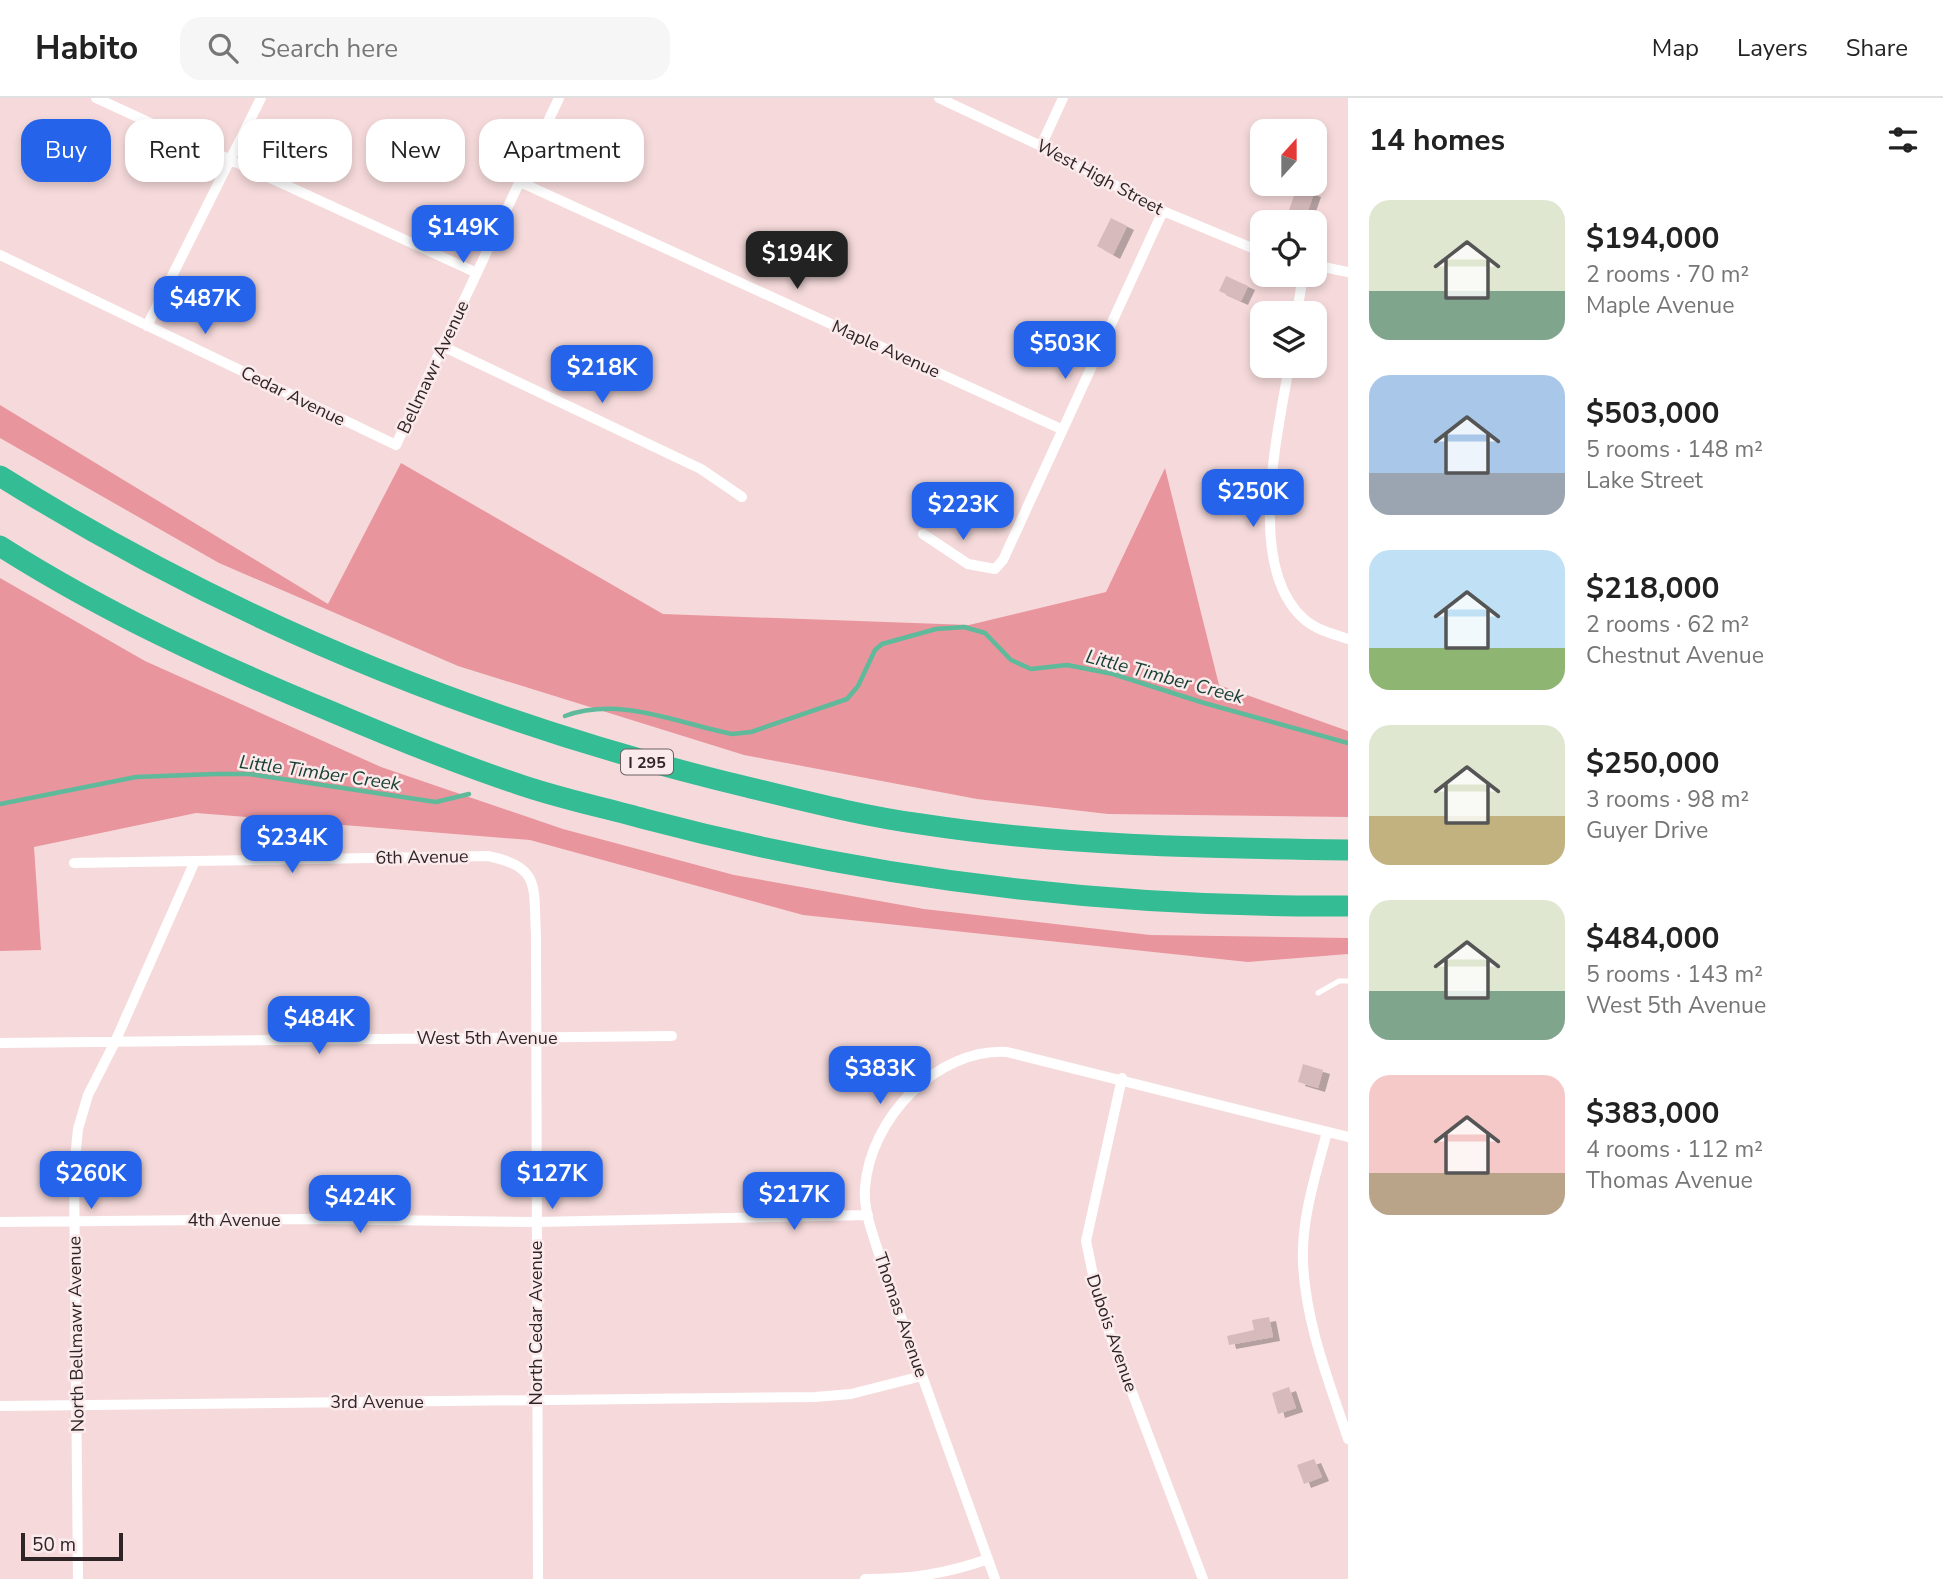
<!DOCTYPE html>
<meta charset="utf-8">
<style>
body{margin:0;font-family:"Nunito Sans",sans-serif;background:#f6f6f6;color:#222;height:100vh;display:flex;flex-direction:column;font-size:26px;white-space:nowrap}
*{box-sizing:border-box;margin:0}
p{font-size:23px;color:#767676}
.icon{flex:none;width:38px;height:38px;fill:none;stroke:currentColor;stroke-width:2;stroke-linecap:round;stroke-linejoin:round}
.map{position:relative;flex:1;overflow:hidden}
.side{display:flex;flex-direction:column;background:#fff;width:595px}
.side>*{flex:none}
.hud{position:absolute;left:21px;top:21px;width:665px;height:63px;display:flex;gap:14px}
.needle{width:46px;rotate:21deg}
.fabs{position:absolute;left:1250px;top:21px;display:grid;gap:14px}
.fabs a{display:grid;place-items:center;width:77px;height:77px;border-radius:14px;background:#fff;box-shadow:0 4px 10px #0003;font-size:35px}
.scale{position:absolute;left:21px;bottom:18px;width:102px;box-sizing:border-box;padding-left:7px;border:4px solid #2f2526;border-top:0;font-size:19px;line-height:24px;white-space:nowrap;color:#2f2526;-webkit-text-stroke:5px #fbeaeb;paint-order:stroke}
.price{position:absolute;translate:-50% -60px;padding:0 16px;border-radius:14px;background:#2563eb;color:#fff;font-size:23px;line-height:46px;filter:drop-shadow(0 2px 4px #0008)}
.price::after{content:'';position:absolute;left:50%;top:42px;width:21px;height:16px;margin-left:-10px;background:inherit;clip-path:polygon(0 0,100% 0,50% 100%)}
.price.current{background:#222;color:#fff}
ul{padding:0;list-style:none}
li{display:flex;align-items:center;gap:21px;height:175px;padding:0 21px}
li span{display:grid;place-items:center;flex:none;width:196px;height:140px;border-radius:21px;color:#555}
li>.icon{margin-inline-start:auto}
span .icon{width:84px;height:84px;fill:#fffc;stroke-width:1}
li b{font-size:30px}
h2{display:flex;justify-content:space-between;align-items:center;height:84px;padding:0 21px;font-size:30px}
.chip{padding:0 24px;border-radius:21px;background:#fff;box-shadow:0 4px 10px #0003;font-size:24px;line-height:63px}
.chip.current{background:#2563eb;color:#fff}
header{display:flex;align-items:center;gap:42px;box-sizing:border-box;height:98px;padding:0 35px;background:#fff;border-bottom:2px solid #e0e0e0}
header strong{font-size:33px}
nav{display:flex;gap:38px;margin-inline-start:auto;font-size:24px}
.search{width:490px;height:63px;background:#f6f6f6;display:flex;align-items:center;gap:18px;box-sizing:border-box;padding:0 24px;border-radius:21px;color:#767676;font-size:26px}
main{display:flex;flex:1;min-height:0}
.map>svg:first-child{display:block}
.forest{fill:#e9959d}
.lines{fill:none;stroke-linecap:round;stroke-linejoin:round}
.stream{stroke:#5eba9a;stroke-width:4.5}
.building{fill:#d6babc;filter:url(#shadow)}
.service{stroke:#fff;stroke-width:5}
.minor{stroke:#fff;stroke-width:10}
.motorway{stroke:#34bc94;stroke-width:21}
.labels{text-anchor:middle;stroke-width:5;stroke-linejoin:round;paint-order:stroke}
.shield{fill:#fbeaeb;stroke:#6c6061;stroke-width:2}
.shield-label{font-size:16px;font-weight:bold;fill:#2f2526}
.street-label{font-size:18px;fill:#2f2526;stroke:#fbeaeb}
.water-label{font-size:19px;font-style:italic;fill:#184134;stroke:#fbeaeb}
</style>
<header>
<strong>Habito</strong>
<div class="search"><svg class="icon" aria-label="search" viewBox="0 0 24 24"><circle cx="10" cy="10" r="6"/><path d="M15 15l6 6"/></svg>Search here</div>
<nav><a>Map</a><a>Layers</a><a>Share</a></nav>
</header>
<main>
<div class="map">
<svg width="1348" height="1481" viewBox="0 0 1348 1481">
<defs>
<filter id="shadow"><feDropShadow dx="7" dy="4" stdDeviation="0" flood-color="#0004"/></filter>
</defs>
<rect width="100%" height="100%" fill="#f6dadb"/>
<!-- forest -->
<path class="forest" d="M0,307L328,506L401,365L663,516L969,527L1106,494L1165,370L1219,587L1348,633V719L1108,716L977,701L744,657L458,568L219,465L0,340Z
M0,480L145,563L381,669L563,731L734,777L924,811L1150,837L1348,840V856L1248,864L803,817L530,742L196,715L34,749L41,852L0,853Z"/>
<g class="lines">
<!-- stream -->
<path class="stream" d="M565,618C620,598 677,625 732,636L751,634L847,601L858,588L875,552L882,546L936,531L964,529L985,535L1011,562L1031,571L1067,567L1113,576L1204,605L1348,645
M0,706L136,679L215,676H249L436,704L469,696"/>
</g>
<!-- building -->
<path class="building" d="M1297,89L1314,95L1304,124H1293L1294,121L1287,118Z
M1111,120L1127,128L1113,157L1097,148Z
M1226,178L1248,188L1241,203L1219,193Z
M1303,966L1323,972L1318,990L1298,984Z
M1269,1219L1273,1239L1229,1247L1227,1238L1254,1232L1252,1222Z
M1289,1289L1296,1310L1278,1316L1272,1295Z
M1314,1361L1322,1379L1304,1386L1297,1367Z"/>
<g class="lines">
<!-- service -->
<path class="service" d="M1318,895L1339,883H1348"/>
<!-- minor -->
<path class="minor" d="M96,0L477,175
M939,0L1041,48L1163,113L1262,154
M1041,48L1063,0
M520,84L1061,331
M0,157L396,347L559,0
M1314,167L1348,174
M1297,215L1303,177
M147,228L261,0
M442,248L701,371L742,399
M1289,268C1278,336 1245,469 1304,521C1316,532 1334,536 1348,541
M923,436L968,466L995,471L1003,462L1163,113
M74,765L488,758C542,769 533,789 536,837L538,1481
M0,945L672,938
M1122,980L1086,1143L1100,1210L1203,1481
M1327,1034C1316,1076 1301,1121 1303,1165C1306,1227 1329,1283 1348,1341
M0,1124L309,1121L536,1124L868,1117
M0,1308L815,1299L851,1296L922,1278
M78,1481L74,1071L78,1031L88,997L115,944L195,763
M865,1481C910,1481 946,1476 988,1461
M995,1481L883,1169C876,1144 863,1116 865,1090C870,1021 936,950 1007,954L1348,1039"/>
<!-- motorway -->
<path class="motorway" d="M0,378C230,522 483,626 747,689C805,703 863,718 921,726C1063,748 1205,750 1348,752
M0,448C104,514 216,566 330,613C391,639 452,664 515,685C557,700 602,709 645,721C875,782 1110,810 1348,808"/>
</g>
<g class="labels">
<!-- shield labels -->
<rect class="shield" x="621" y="651.5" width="52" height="25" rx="5"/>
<g class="shield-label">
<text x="647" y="670">I 295</text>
</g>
<!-- street labels -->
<g class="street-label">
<text transform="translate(1100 79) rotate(28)" y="6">West High Street</text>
<text transform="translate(886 251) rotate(24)" y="6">Maple Avenue</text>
<text transform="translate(433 269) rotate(-65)" y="6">Bellmawr Avenue</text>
<text transform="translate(293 298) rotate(26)" y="6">Cedar Avenue</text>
<text transform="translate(422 759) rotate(-1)" y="6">6th Avenue</text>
<text x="487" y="946">West 5th Avenue</text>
<text x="234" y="1128">4th Avenue</text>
<text transform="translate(901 1217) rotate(71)" y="6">Thomas Avenue</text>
<text transform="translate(536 1225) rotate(-90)" y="6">North Cedar Avenue</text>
<text transform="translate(1112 1235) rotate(71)" y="6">Dubois Avenue</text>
<text transform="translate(76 1236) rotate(-91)" y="6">North Bellmawr Avenue</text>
<text x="377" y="1310">3rd Avenue</text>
</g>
<!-- water labels -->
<g class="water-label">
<text transform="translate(1165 578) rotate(15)" y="7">Little Timber Creek</text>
<text transform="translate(320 674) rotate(8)" y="7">Little Timber Creek</text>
</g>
</g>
</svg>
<div class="fabs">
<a><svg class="needle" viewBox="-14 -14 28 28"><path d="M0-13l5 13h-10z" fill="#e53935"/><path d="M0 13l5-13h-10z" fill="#767676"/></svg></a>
<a><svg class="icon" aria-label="locate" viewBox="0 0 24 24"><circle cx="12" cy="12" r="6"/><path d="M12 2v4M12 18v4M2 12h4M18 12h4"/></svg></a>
<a><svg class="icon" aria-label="layers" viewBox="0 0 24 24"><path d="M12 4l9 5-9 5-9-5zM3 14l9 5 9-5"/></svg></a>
</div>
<div class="scale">50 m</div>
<b class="price" style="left:463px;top:167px">$149K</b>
<b class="price current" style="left:797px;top:193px">$194K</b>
<b class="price" style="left:205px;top:238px">$487K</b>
<b class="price" style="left:1065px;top:283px">$503K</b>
<b class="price" style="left:602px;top:307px">$218K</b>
<b class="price" style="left:1253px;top:431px">$250K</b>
<b class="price" style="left:963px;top:444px">$223K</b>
<b class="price" style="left:292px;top:777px">$234K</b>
<b class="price" style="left:319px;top:958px">$484K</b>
<b class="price" style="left:880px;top:1008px">$383K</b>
<b class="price" style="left:91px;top:1113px">$260K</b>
<b class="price" style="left:552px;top:1113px">$127K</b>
<b class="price" style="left:794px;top:1134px">$217K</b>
<b class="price" style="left:360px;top:1137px">$424K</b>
<div class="hud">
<a class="chip current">Buy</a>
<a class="chip">Rent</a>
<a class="chip">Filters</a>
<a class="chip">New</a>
<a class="chip">Apartment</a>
</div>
</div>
<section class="side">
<h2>14 homes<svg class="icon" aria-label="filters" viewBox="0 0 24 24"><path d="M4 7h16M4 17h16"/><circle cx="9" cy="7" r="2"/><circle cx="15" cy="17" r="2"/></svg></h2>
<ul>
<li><span style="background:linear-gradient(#dfe7d0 65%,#7fa58c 0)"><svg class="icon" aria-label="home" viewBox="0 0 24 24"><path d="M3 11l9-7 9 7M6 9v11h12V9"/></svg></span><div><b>$194,000</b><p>2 rooms · 70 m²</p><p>Maple Avenue</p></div></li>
<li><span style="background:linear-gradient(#a9c7e8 70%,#9aa5b1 0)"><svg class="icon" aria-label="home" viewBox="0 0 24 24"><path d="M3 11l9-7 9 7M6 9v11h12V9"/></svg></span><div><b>$503,000</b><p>5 rooms · 148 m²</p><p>Lake Street</p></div></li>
<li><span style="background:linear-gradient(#bfe0f5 70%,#8fb573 0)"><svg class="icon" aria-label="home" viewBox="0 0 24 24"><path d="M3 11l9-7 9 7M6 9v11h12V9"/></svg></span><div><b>$218,000</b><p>2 rooms · 62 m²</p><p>Chestnut Avenue</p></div></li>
<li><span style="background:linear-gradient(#dfe7d0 65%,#c2b280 0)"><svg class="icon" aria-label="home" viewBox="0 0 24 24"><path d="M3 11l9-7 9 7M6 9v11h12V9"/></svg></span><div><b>$250,000</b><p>3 rooms · 98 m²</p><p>Guyer Drive</p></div></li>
<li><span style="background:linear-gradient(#dfe7d0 65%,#7fa58c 0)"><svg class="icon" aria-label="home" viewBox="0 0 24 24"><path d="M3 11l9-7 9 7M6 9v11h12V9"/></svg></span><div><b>$484,000</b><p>5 rooms · 143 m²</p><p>West 5th Avenue</p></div></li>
<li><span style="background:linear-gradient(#f6c9c9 70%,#b9a48a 0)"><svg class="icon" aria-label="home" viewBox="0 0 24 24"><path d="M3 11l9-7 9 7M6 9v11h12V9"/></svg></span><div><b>$383,000</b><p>4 rooms · 112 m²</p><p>Thomas Avenue</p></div></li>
</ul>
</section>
</main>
